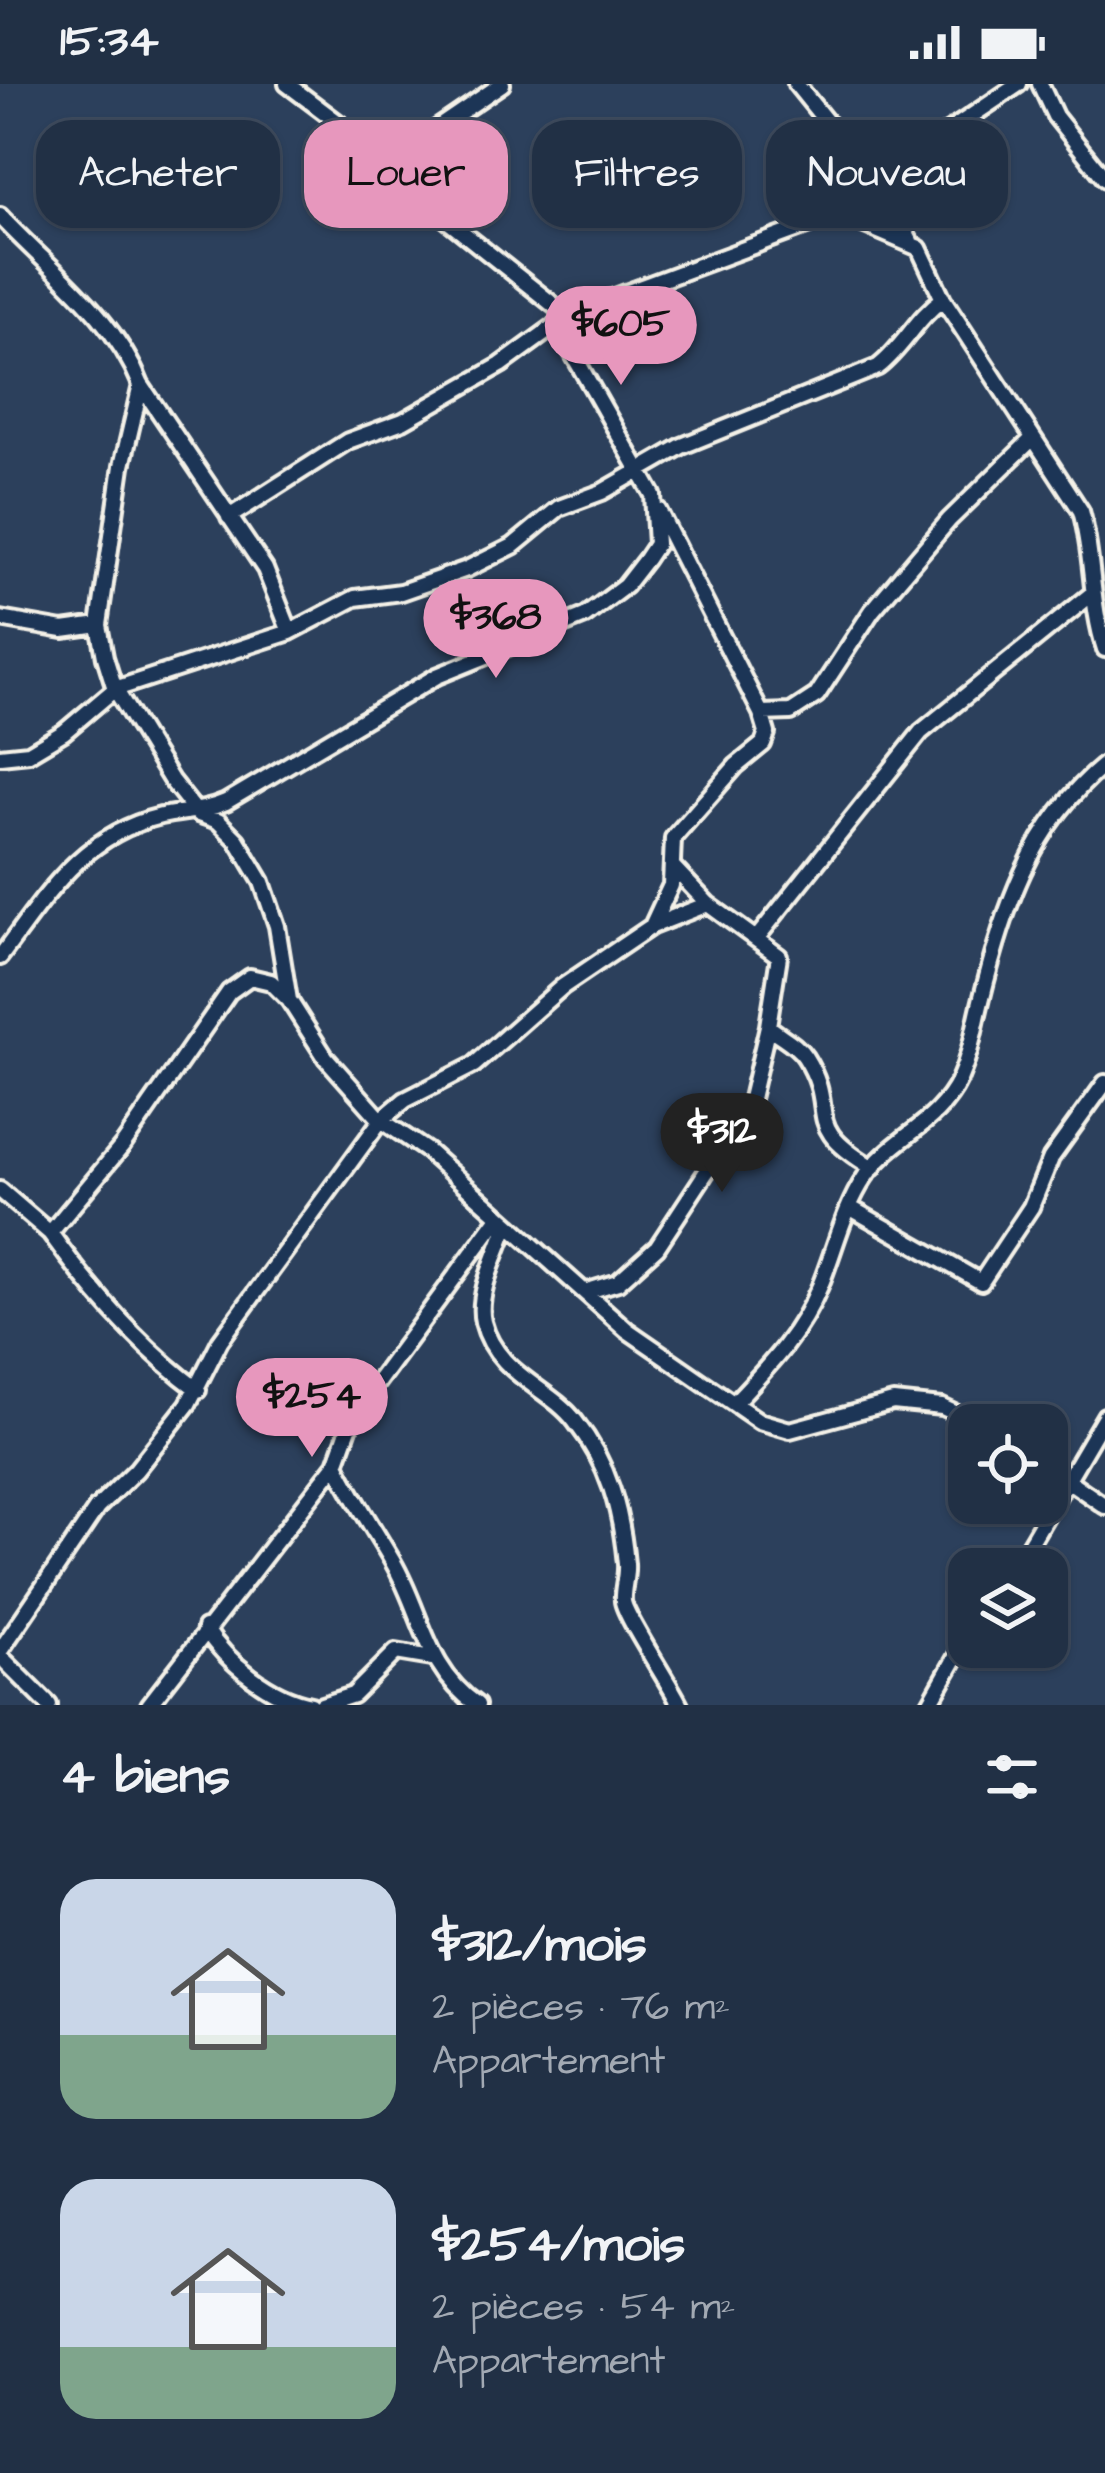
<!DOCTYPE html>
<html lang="fr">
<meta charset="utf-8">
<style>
body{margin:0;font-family:"Architects Daughter",sans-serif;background:#2d3c50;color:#f1f3f6;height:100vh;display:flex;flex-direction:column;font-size:45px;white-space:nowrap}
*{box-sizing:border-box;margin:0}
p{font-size:39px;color:#a2a9b3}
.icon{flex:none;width:66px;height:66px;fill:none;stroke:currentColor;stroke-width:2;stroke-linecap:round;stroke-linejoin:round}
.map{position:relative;height:1621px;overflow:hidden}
.sheet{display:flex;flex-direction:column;background:#213045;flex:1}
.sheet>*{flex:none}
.top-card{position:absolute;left:36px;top:36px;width:1035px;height:108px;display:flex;gap:24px}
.tools{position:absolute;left:948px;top:1320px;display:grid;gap:24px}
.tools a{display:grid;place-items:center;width:120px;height:120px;border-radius:24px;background:#213045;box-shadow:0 3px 9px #0004,0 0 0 3px #3e4b5e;font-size:60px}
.price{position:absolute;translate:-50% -102px;padding:0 27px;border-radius:42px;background:#e797bd;color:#111;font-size:39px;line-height:78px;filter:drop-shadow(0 3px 6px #0008)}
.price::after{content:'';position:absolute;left:50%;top:72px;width:36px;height:27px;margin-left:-18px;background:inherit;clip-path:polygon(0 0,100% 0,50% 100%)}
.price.active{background:#222;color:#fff}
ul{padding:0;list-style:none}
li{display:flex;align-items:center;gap:36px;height:300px;padding:0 60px}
li span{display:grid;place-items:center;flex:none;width:336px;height:240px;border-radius:36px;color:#555}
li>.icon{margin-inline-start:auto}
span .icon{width:144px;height:144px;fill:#fffc;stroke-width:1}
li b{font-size:51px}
h2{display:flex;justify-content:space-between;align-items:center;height:144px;padding:0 60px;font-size:51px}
.chip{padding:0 42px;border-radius:36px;background:#213045;box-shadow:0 3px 9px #0004,0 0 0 3px #3e4b5e;font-size:42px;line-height:108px}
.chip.active{background:#e797bd;color:#111}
.status{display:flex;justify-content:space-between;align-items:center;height:84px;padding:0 60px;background:#213045;direction:ltr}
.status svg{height:33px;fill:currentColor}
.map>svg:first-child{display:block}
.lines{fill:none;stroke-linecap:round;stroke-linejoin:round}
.street-casing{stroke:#f4f1e8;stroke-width:22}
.street{stroke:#1d3557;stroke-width:14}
</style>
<div class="status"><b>15:34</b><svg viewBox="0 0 49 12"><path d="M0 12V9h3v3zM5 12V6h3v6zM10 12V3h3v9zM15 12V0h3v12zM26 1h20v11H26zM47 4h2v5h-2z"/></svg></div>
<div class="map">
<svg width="1105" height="1621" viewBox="0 0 1105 1621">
<rect width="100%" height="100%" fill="#2c405c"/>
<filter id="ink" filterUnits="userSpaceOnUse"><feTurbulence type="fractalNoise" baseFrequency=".00833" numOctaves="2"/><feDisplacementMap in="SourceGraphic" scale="24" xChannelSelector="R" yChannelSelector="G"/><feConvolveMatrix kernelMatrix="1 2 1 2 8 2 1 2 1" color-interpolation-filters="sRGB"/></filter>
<g filter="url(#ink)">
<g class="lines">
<!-- street casing -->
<g class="street-casing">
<path id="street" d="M287,0L389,77L443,133L561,227L612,214L839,130L919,164L943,215L1081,427C1094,473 1090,520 1105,565
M796,0L887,113L910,157
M1040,0L1055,32L1105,95
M389,77L502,0
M839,130L903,78L1019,0
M0,132C50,186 113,230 141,301L122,382L99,541L105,573L115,605L171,696L198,730L218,737L237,756L262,798L277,842L289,916L326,974L381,1036L427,1067L627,1246L759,1337L790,1346L893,1318L942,1323L981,1341
M141,301L265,485L290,548
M229,433L348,357L403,337L501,281L560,238
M0,535L63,546L99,541
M761,629L791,628L817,611L872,527L949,436L1031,356
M0,672L29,669L64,648L115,605L290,548L355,514L401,508L467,485L513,462L559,424L602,408L682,362L878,283C904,263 916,234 943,215
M674,784L708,820L779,872L768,942C780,953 796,959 805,973C841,1030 797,1039 873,1084
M652,842L708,820
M756,855L921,648L1093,509
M0,873C46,812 81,751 161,732C185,727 203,728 226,718L437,592L585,532L625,502L646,475L656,460L653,411L562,251L561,227
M0,1106L50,1149L123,1061L229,908L250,893L271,898L289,916
M849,1123L981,1198L1031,1123L1051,1074L1105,999
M507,1141C498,1169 476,1209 483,1238C496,1290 549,1303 575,1337C609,1380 621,1426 626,1480C627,1493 622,1505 623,1517C624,1531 670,1600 680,1621
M50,1149C92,1208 139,1262 198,1306
M588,1207L618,1198L657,1163L749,1023L768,942
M734,1319C769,1282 800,1250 820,1202C835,1166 843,1126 865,1093C891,1054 938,1041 959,996C971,969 974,945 981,917C1003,827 1030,741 1105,680
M1047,1382L1105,1422
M1015,1485L1105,1332
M205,1544C226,1578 271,1614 311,1621
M0,1567L97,1424L136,1386L188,1320L220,1257L381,1036L405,1016L474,981L562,903L652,842L671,801L673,754L736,682L763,660L767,649L761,629L658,426
M0,1572L49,1621
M149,1621L336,1380
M322,1621L353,1611L396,1568L432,1574
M477,1621C425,1584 423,1530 393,1478C374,1445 353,1414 336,1380L354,1330L499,1133
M929,1621L969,1550"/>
</g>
<!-- street -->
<use href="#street" class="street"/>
</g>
</g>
</svg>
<div class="tools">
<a><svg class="icon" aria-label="locate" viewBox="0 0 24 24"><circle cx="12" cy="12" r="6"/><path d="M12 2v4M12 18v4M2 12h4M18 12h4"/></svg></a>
<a><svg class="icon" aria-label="layers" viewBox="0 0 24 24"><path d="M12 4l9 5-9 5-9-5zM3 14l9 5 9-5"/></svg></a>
</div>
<b class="price" style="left:621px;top:304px">$605</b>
<b class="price" style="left:496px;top:597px">$368</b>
<b class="price active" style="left:722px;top:1111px">$312</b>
<b class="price" style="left:312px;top:1376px">$254</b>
<div class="top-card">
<a class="chip">Acheter</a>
<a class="chip active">Louer</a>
<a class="chip">Filtres</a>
<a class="chip">Nouveau</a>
</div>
</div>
<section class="sheet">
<h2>4 biens<svg class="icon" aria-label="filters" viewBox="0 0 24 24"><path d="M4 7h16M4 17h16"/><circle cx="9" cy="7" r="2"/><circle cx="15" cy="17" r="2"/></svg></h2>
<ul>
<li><span style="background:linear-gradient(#c9d6e8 65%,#7fa58c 0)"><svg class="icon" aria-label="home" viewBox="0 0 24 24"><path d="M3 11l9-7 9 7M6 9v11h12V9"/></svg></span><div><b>$312/mois</b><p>2 pièces · 76 m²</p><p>Appartement</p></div></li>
<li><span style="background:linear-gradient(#c9d6e8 70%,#7fa58c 0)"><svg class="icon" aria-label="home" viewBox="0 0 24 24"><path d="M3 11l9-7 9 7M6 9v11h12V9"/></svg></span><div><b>$254/mois</b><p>2 pièces · 54 m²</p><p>Appartement</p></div></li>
</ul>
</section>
